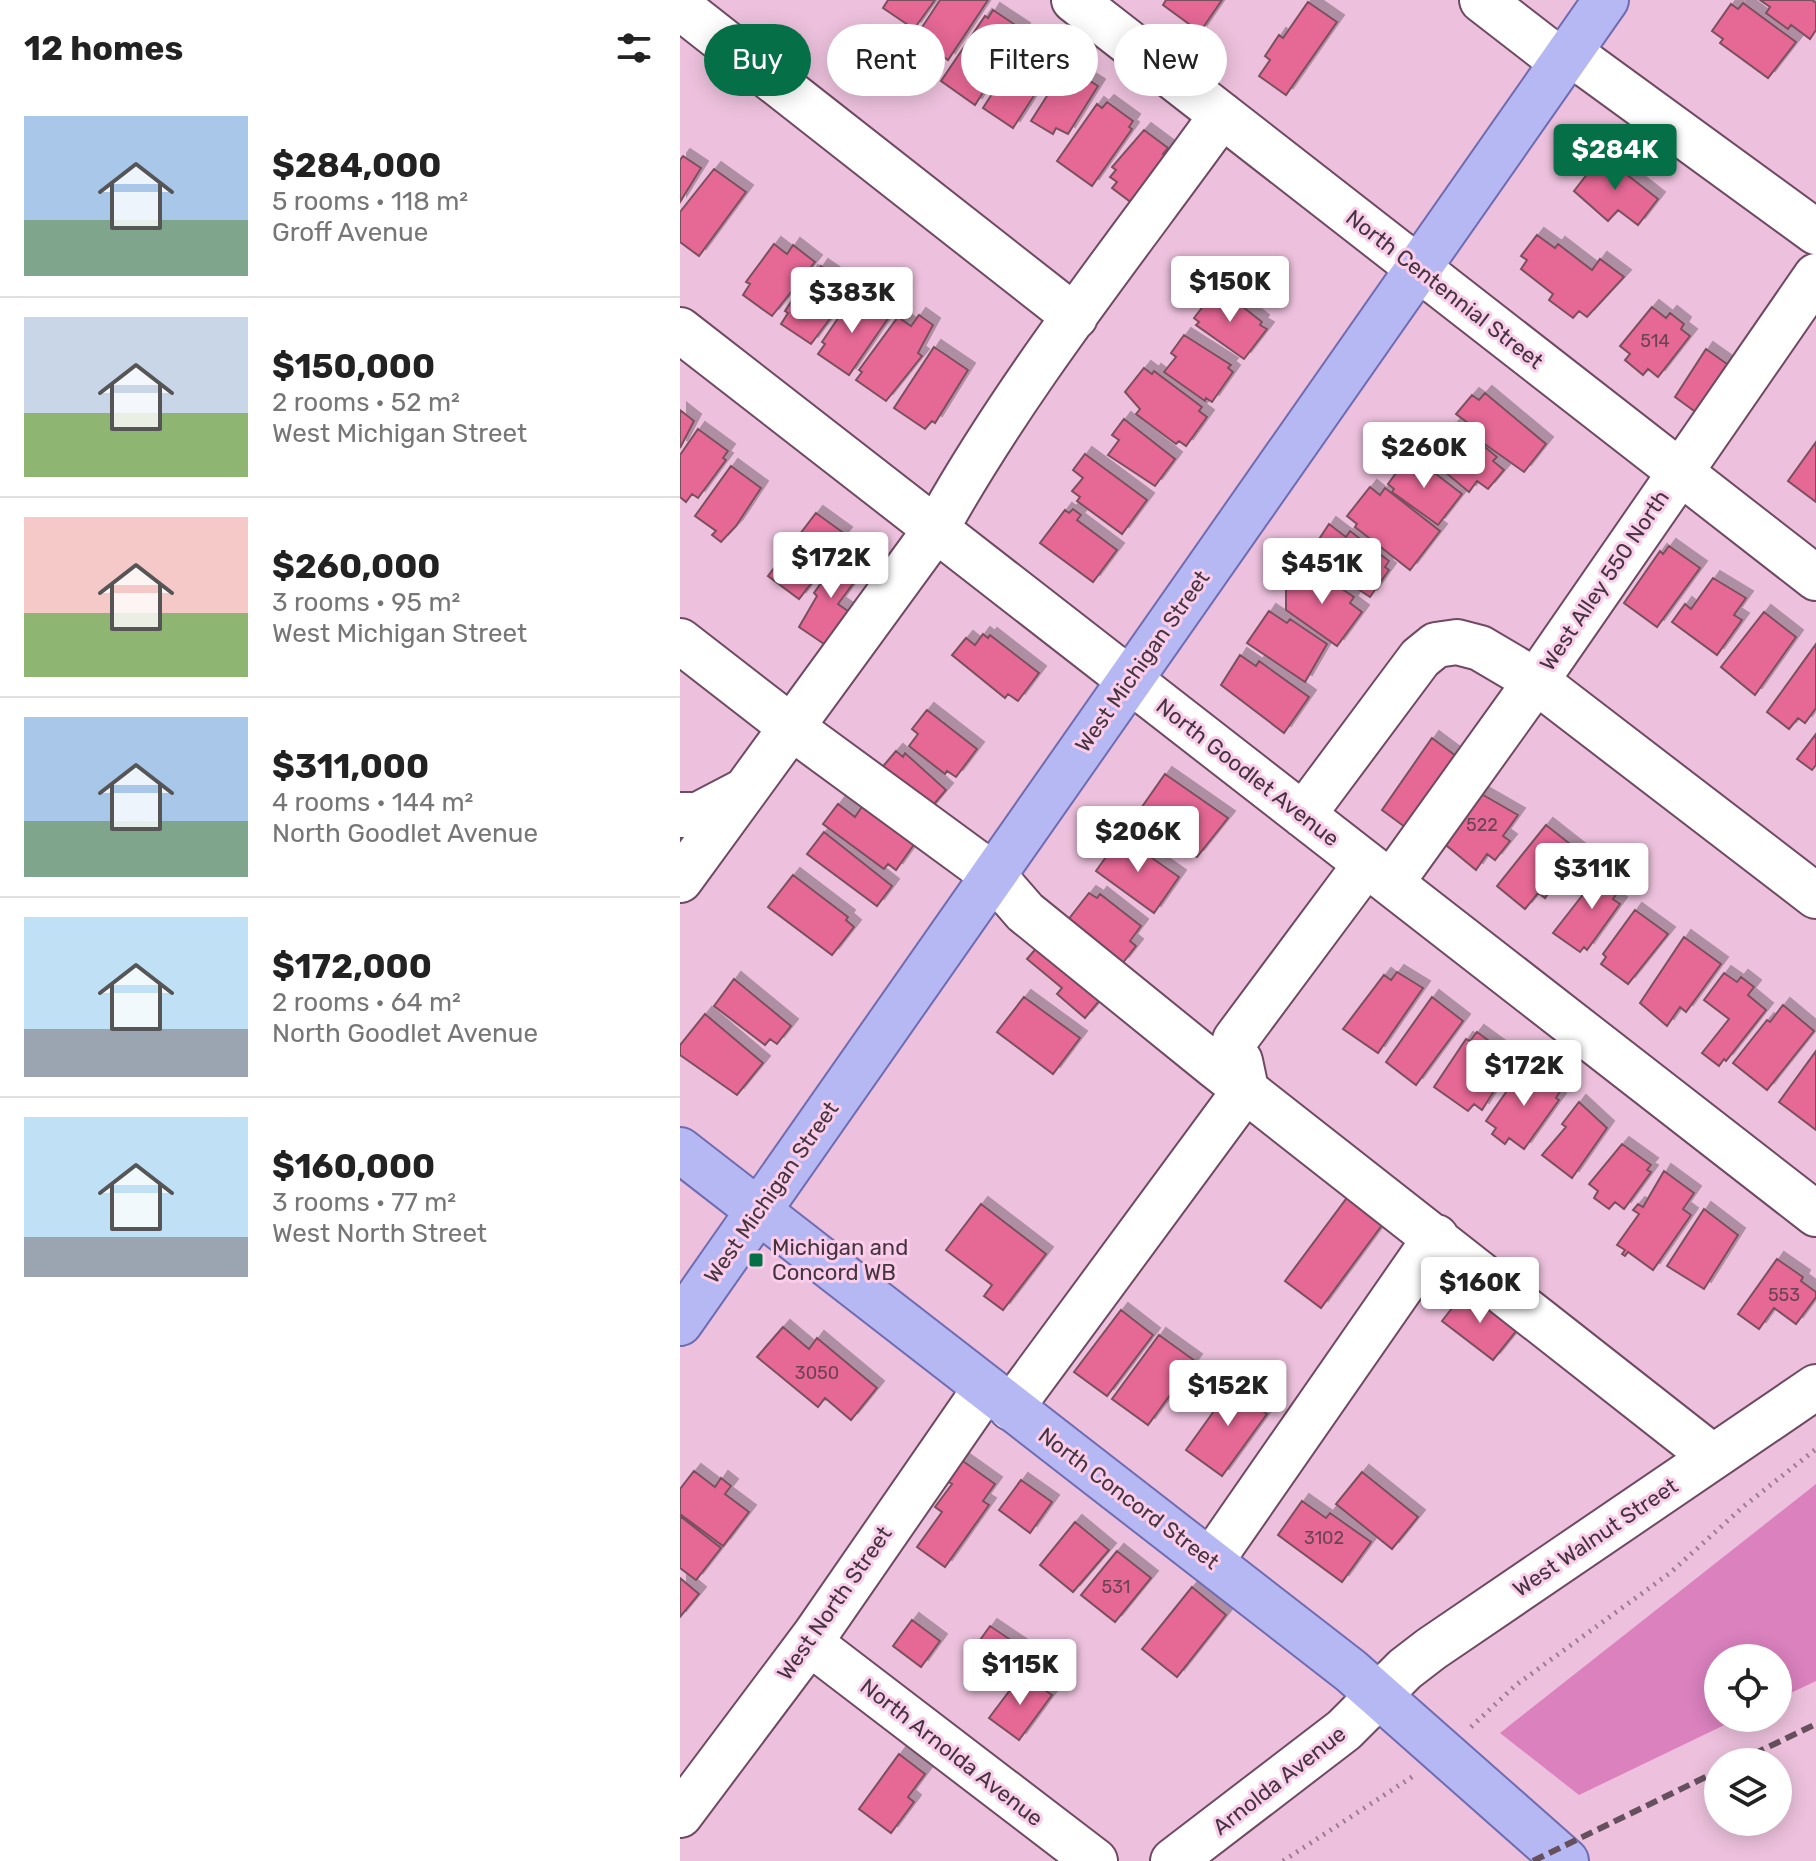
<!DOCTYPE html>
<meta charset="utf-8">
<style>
body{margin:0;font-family:Rubik,sans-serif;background:#f6f6f6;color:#222;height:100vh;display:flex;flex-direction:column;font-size:30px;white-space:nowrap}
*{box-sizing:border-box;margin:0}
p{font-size:26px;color:#767676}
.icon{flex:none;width:44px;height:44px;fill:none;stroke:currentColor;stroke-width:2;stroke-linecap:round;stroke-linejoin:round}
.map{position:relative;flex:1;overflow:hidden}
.panel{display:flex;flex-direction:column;background:#fff;width:680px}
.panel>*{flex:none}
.top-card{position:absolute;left:24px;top:24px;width:760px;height:72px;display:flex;gap:16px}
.controls{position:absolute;left:1024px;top:1644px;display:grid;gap:16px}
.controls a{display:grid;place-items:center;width:88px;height:88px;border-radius:50%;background:#fff;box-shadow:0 4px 20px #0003;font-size:40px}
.price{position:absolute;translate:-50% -68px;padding:0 18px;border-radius:8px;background:#fff;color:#222;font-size:26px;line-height:52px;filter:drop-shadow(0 2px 4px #0008)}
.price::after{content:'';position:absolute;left:50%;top:48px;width:24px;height:18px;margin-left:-12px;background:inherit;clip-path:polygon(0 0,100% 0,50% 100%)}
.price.current{background:#057048;color:#fff}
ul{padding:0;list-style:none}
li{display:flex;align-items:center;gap:24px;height:200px;padding:0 24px}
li+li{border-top:2px solid #e0e0e0}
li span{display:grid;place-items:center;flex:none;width:224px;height:160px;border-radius:0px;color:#555}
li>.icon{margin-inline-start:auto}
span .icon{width:96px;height:96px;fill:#fffc;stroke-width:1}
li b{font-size:34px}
h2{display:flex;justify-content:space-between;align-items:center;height:96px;padding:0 24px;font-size:34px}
.pill{padding:0 28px;border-radius:36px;background:#fff;box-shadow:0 4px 20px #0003;font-size:28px;line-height:72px}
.pill.current{background:#057048;color:#fff}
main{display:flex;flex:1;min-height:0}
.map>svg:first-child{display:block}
.green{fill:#da81be}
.building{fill:#e56895;stroke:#7c505e;stroke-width:2;filter:url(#shadow)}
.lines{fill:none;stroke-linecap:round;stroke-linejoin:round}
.minor-casing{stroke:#6f4a62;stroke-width:48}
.major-casing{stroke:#6f6cb0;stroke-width:48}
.path{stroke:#9c7d91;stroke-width:5;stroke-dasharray:2 6;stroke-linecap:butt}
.minor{stroke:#fff;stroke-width:44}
.major{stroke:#b6b8f4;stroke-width:44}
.rail{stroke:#66505e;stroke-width:6;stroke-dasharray:12 6;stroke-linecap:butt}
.poi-dot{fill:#057048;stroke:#faceea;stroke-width:3}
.labels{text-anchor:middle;stroke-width:6;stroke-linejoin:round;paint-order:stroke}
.number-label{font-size:18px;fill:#6e4255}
.street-label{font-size:22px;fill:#463540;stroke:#faceea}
.poi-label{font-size:22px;fill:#463540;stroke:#faceea;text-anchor:start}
</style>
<main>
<section class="panel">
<h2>12 homes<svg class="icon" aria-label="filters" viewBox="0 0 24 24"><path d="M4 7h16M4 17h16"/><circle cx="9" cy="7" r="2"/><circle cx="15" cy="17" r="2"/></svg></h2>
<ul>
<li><span style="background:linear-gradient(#a9c7e8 65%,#7fa58c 0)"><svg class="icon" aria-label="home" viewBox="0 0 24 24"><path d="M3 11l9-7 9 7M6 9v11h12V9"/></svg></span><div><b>$284,000</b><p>5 rooms · 118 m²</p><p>Groff Avenue</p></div></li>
<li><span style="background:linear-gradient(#c9d6e8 60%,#8fb573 0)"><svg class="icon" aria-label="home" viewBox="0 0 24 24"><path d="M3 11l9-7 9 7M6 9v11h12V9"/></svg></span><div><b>$150,000</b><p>2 rooms · 52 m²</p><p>West Michigan Street</p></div></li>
<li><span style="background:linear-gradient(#f6c9c9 60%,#8fb573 0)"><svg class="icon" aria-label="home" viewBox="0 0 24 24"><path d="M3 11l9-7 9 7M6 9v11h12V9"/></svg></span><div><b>$260,000</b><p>3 rooms · 95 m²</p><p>West Michigan Street</p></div></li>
<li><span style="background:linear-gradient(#a9c7e8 65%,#7fa58c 0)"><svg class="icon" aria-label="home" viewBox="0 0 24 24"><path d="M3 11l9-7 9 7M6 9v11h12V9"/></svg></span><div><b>$311,000</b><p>4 rooms · 144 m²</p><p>North Goodlet Avenue</p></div></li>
<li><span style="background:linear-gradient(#bfe0f5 70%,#9aa5b1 0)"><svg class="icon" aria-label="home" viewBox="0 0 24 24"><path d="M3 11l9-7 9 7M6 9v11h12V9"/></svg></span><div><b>$172,000</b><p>2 rooms · 64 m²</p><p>North Goodlet Avenue</p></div></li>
<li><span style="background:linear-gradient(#bfe0f5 75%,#9aa5b1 0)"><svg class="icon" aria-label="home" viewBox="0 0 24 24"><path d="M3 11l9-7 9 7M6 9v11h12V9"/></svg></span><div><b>$160,000</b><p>3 rooms · 77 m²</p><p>West North Street</p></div></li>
</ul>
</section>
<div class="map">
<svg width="1136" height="1861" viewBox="0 0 1136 1861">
<defs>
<filter id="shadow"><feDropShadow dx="7" dy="-7" stdDeviation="0" flood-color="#0004"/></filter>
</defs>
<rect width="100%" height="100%" fill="#edc1dd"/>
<!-- green -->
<path class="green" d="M1136,1484V1681L1098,1699V1658H1038V1718H1059L899,1795L820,1733Z"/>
<!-- building -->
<path class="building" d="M255,0L234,29L203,8L208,0Z
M260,0H308L268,60L235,38Z
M486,0H542L520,32L483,5Z
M1080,0H1132L1136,3V30L1130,39L1111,25L1108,29L1086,13L1090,7Z
M628,2L657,22L606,95L579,76L590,60L585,56L599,35L603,38Z
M1063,3L1116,42L1088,78L1040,43L1043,39L1032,31L1051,4L1058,9Z
M313,10L343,30L295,105L261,81L305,16L308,18Z
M352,40L379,57L333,128L303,108L343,46L347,48Z
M386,66L418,86L388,134L376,128L373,134L351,121Z
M427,102L453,121L449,127L452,129L412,186L377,161L417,104L422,108Z
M464,130L488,148L483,154L495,163L460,209L432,188L437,182L430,177L436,170L432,167Z
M922,155L978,199L958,225L938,210L928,221L894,191Z
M3,156L21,168L0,202V160Z
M34,169L66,192L19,256L0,242V212Z
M857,235L875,248L878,244L912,270L920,259L944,277L907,317L899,311L893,318L869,300L873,294L841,269L847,260L841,256Z
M94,244L107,254L113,245L135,262L92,316L63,295L70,284L66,282Z
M141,266L173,288L131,344L101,324L108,313L105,311L131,272L135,275Z
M535,291L540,295L543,291L582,322L580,325L587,329L564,359L516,325L519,322L514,318Z
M179,297L209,317L169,375L138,354L145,344L142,342L167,305L171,308Z
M972,307L986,318L990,313L1004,324L1001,329L1010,336L978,377L968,369L963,375L945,360L950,354L940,346Z
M239,315L253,325L238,353L242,356L206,401L176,380L182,372L179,370L218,317L231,326Z
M504,335L551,365L548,368L553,372L532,402L526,398L525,401L484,372L496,357L491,353Z
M254,347L288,370L255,423L252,421L245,429L214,408Z
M1026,349L1061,374L1021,416L995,397Z
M464,368L472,374L474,371L522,407L519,411L527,417L506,446L499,441L496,444L456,414L460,409L445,392Z
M805,393L866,444L844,472L792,435L796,429L776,414L792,395L799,400Z
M0,410L14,421L0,448Z
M444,419L495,459L475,486L428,455L439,440L432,435Z
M776,423L817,457L813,461L824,470L808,489L797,481L789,492L747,457Z
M18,429L48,451L43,458L46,460L18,498L12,494L6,502L0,497V455Z
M1136,442V502L1108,481Z
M405,454L467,500L442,534L397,501L400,497L392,491L403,478L393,470Z
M730,454L782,494L758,525L712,492L714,489L708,484Z
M51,466L81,488L56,526L41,542L32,535L36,531L15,516Z
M690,487L700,495L705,488L760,531L730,570L675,527L677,524L667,516Z
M393,509L401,515L397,520L437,550L413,582L360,543L385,510L389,513Z
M136,513L165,534L158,543L161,545L119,599L88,576Z
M649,524L666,537L670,531L709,561L705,567L709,570L690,597L628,556Z
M989,546L1020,568L977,627L944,603L980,551L983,554Z
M162,554L184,569L158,604L168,611L144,644L119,627L137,596L134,593Z
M620,569L636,580L640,574L674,597L670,603L682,612L657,646L606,610V589Z
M1033,578L1066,598L1054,615L1062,620L1037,655L992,622L1005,604L1011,609Z
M589,611L607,623L610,619L647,644L625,682L567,643Z
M1084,612L1116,637L1075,695L1041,667Z
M303,634L308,638L310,635L359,673L338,701L328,694L325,698L272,655L286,638L295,645Z
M1136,644V708L1125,723L1118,718L1109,729L1087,712Z
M560,655L576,666L579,661L629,697L604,733L541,685Z
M247,710L297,749L276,777L267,771L265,774L229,746L238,734L232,729Z
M1136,734V765L1132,770L1117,759Z
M752,738L788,765L729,830L702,810Z
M216,751L223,757L225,753L266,790L244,816L199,771Z
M485,774L548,818L517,857L457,814Z
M798,792L838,815L823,836L830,841L815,860L807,854L796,870L761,841Z
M185,802L235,843L216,870L208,864L204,869L143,824L158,804L175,817Z
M866,825L899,851L865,898L858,893L845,909L817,886Z
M144,832L212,886L197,906L127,854Z
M441,836L499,877L474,913L416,871Z
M926,865L947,880L933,899L940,904L907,950L904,947L900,952L873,933Z
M113,875L168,917L166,920L174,927L152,955L88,907Z
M409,893L417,898L420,894L461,926L450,941L456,946L442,964L384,925Z
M955,910L988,934L948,984L921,964L926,957L923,954Z
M366,937L429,989L405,1018L377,994L382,988L347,959Z
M1004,937L1041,964L1006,1012L1000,1007L987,1026L960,1003Z
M717,972L743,988L698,1053L663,1029L704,975L711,980Z
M1044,973L1057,982L1061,977L1074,987L1068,995L1086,1010L1046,1061L1044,1059L1039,1066L1022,1053L1049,1019L1024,1000Z
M54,979L111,1026L97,1044L90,1039L85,1045L34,1006Z
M344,997L400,1038L373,1074L317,1032Z
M752,997L783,1021L736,1085L706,1062Z
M1103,1005L1134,1031L1087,1090L1053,1063L1087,1020L1090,1022Z
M25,1014L83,1063L57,1095L0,1055V1045Z
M797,1032L834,1059L802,1110L794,1104L788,1111L754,1087L786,1039L790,1041Z
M1136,1051V1130L1099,1102Z
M848,1068L881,1090L876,1098L879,1100L844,1149L829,1138L825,1144L812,1134L816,1128L806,1121L840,1072L844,1074Z
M899,1102L927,1128L892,1178L862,1155L886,1127L882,1124Z
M942,1144L971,1165L967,1170L971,1172L944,1209L935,1202L929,1209L914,1198L918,1191L909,1184Z
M984,1171L1014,1193L1003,1209L1011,1215L973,1270L948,1252L945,1256L942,1254L945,1250L937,1245L959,1214L953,1210L958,1204L963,1207Z
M672,1191L708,1217L641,1308L605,1281Z
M301,1204L366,1254L323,1310L304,1296L312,1285L266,1250Z
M1024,1209L1058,1235L1024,1289L987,1266Z
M1097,1259L1123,1277L1121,1281L1136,1292V1297L1116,1324L1094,1308L1079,1329L1058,1314Z
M787,1289L838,1329L813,1360L762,1321Z
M441,1310L473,1335L427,1396L394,1372Z
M103,1327L129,1349L137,1338L197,1388L171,1420L145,1398L138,1407L77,1357Z
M479,1335L515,1361L468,1425L432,1399Z
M560,1375L577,1388L568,1401L587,1414L542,1476L506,1450Z
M280,1459L315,1484L303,1501L309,1505L265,1567L237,1547L262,1512L255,1507L272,1484L265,1480Z
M14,1471L35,1487L41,1478L51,1486L45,1494L69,1512L43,1546L0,1514V1489Z
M682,1472L738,1517L712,1549L656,1504Z
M341,1480L372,1502L350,1533L319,1510Z
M622,1501L646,1518L650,1513L691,1542L662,1582L598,1535Z
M0,1516L41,1548L16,1580L0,1568Z
M395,1522L429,1550L393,1592L360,1565Z
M437,1551L471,1578L435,1622L401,1595Z
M0,1578L19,1594L0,1617Z
M512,1587L546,1615L497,1677L462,1649Z
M232,1620L260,1641L241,1667L213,1646Z
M310,1626L350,1653L331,1681L314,1669L308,1677L285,1661Z
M342,1674L372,1695L339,1740L309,1718Z
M219,1754L245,1774L228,1797L234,1802L211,1833L179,1809Z"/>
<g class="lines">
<!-- minor casing -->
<g class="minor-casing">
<path id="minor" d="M394,0L1136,578
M802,0L882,62
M0,7L395,317
M889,52L1136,232
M0,330L1136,1214
M0,641L111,727L313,875L345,912L535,1066L1033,1457
M0,815H18L62,792
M623,815L740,658L756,645L777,642L800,648L856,681L1136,896
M0,880L256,529C337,383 444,251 542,115
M711,883L856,681L1136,276
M555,1040L686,864
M331,1408L566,1089L560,1061
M531,1561L756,1237
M130,1643L415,1861
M0,1815L135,1635L305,1389
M493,1861L664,1730L725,1669L751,1649L1136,1387"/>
</g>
<!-- major casing -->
<g class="major-casing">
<path id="major" d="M0,1150L671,1671L886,1861
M0,1323L926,0"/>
</g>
<!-- path -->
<path class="path" d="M791,1727L836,1685L990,1573L1064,1506L1136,1449
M603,1861L735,1775"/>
<!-- minor -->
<use href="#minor" class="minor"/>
<!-- major -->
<use href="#major" class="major"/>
<!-- rail -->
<path class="rail" d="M1057,1762L1136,1724
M853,1861L1038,1771"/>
</g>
<!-- markers -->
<rect class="poi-dot" x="68" y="1252" width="16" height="16" rx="4"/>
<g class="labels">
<!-- number labels -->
<g class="number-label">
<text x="975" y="347">514</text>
<text x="802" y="831">522</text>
<text x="1104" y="1301">553</text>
<text x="137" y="1379">3050</text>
<text x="644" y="1544">3102</text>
<text x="436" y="1593">531</text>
</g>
<!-- street labels -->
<g class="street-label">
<text transform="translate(765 289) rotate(38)" y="8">North Centennial Street</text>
<text transform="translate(924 580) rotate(-56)" y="8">West Alley 550 North</text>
<text transform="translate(462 661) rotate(-55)" y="8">West Michigan Street</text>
<text transform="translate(568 772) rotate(38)" y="8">North Goodlet Avenue</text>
<text transform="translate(91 1192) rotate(-55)" y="8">West Michigan Street</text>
<text transform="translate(449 1498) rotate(37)" y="8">North Concord Street</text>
<text transform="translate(915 1537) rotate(-34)" y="8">West Walnut Street</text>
<text transform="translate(154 1603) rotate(-55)" y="8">West North Street</text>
<text transform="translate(272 1752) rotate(38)" y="8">North Arnolda Avenue</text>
<text transform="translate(599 1780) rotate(-38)" y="8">Arnolda Avenue</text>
</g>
<!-- poi labels -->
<g class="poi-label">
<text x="92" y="1255">Michigan and<tspan x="92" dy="25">Concord WB</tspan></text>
</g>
</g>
</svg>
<div class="controls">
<a><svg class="icon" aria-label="locate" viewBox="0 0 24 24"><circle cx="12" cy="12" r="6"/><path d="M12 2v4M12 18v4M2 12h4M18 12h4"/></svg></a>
<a><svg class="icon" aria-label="layers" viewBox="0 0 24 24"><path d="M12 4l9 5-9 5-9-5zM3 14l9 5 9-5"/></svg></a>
</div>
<b class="price current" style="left:935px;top:192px">$284K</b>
<b class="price" style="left:550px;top:324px">$150K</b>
<b class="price" style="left:172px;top:335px">$383K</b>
<b class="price" style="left:744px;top:490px">$260K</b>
<b class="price" style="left:151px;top:600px">$172K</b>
<b class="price" style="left:642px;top:606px">$451K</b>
<b class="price" style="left:458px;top:874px">$206K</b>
<b class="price" style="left:912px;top:911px">$311K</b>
<b class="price" style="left:844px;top:1108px">$172K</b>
<b class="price" style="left:800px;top:1325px">$160K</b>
<b class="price" style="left:548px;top:1428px">$152K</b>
<b class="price" style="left:340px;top:1707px">$115K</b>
<div class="top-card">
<a class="pill current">Buy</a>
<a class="pill">Rent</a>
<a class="pill">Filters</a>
<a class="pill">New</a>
</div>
</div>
</main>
